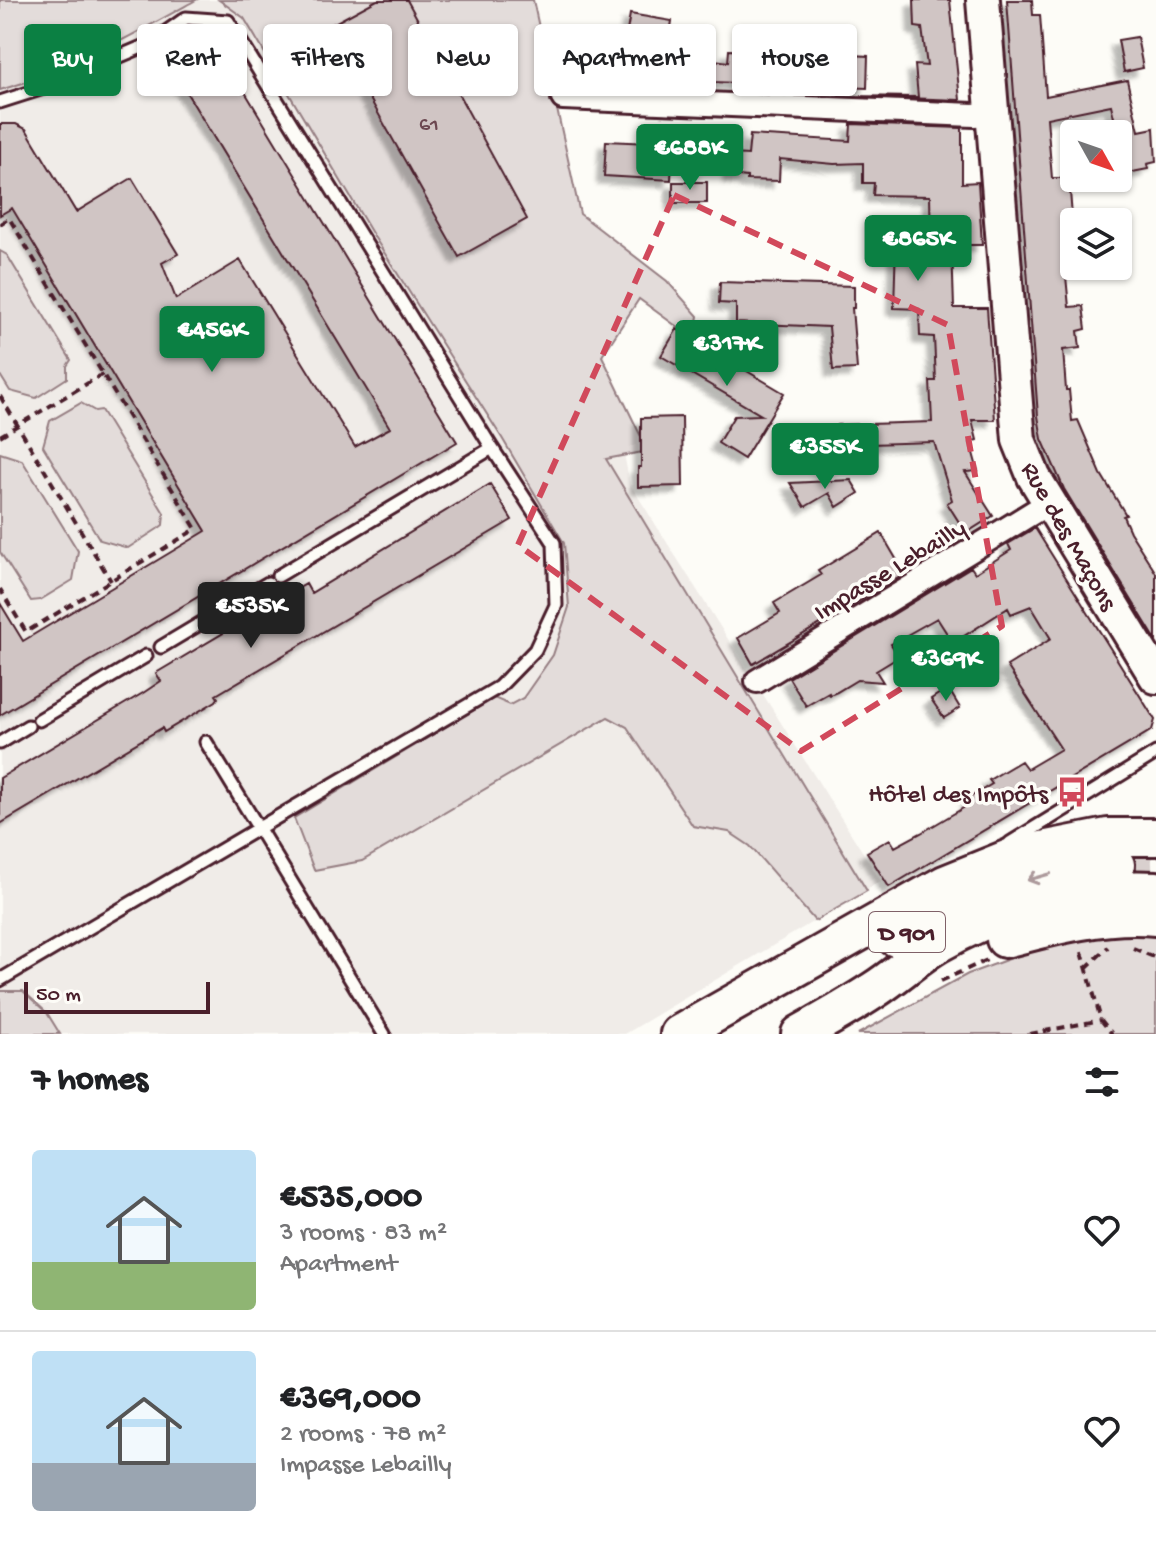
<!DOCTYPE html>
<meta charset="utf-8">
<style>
body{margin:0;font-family:"Gochi Hand",sans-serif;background:#f2f2f2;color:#202124;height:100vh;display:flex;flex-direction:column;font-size:30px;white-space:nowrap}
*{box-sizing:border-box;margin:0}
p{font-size:26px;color:#757577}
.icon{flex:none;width:44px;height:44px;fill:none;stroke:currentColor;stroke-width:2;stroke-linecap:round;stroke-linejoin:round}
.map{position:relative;height:1034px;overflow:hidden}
.side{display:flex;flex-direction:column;background:#fff;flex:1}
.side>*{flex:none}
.guide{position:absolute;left:24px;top:24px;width:1108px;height:72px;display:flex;gap:16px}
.needle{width:52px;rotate:130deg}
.controls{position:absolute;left:1060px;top:120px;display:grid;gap:16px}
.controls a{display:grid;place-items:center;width:72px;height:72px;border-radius:8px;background:#fff;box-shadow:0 2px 6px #0004;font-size:40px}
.scale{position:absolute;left:24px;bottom:20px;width:186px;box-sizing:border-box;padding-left:8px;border:4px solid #4a1f2b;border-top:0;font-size:22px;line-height:28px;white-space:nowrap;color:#4a1f2b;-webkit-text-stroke:6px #fdfcf7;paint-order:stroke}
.price{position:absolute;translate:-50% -68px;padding:0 18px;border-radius:8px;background:#0b8043;color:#fff;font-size:26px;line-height:52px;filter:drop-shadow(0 2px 4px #0008)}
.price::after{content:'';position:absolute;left:50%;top:48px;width:24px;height:18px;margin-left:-12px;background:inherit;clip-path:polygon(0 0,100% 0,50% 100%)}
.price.current{background:#222;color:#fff}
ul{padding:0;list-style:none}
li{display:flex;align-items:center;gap:24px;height:200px;padding:0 32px}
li+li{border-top:2px solid #e0e0e0}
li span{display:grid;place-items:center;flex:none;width:224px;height:160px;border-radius:8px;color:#555}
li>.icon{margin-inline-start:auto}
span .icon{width:96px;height:96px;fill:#fffc;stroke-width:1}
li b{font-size:34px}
h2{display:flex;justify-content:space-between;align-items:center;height:96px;padding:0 32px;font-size:34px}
.pill{padding:0 28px;border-radius:8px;background:#fff;box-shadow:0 2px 6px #0004;font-size:28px;line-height:72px}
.pill.current{background:#0b8043;color:#fff}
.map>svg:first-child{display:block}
.built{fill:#f0ece8}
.green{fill:#e3dcda;stroke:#967e82;stroke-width:2}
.building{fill:#d0c5c4;stroke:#4a1f2b;stroke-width:2;filter:url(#shadow)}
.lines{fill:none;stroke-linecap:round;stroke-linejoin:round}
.primary-tunnel{stroke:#d9d0ce;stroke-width:36;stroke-dasharray:36 18;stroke-linecap:butt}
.lane-casing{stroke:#4a1f2b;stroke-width:17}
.street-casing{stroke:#4a1f2b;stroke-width:28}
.secondary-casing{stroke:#4a1f2b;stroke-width:38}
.primary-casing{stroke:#4a1f2b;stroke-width:42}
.path{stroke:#4a1f2b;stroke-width:4;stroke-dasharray:8 6;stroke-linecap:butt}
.lane{stroke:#fdfcf7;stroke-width:11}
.street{stroke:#fdfcf7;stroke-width:22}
.secondary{stroke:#fdfcf7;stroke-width:32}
.primary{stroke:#fdfcf7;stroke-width:36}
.oneway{stroke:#ac999b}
.marked{fill:none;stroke:#d1495b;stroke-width:6;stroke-dasharray:16 10;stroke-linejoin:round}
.labels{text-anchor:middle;stroke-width:7;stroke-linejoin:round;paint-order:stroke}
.number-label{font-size:22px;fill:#6c4851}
.shield{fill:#fdfcf7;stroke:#806168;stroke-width:2}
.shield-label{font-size:24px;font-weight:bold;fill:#4a1f2b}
.street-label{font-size:26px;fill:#4a1f2b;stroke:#fdfcf7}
.poi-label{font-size:26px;fill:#4a1f2b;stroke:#fdfcf7;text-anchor:end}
</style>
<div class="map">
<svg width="1156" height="1034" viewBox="0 0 1156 1034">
<defs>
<filter id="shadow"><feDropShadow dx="-7" dy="7" stdDeviation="2" flood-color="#0004"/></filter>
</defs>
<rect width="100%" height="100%" fill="#fdfcf7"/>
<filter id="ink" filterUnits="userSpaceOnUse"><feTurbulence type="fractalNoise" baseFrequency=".0125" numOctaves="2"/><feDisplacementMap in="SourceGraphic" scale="16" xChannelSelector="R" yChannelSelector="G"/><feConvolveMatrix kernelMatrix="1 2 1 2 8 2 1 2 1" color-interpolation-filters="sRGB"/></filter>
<g filter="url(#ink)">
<!-- built -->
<path class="built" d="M0,0H533L630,484L881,881L625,1034H0Z"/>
<!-- green -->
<path class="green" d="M0,0H196C131,36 72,70 0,90Z
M219,0H533L580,214L667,281L698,316L694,339L639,299L602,356L648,451L606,459L867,891L815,921L750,846L729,832L693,826L627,727L608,717L362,861L314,870L294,818L494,698L510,705L523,698L553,655L569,607L564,543L502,438L373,235L244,18Z
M0,251L7,255L71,360L67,366V378L36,398L10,391L0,375Z
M81,403L95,411L101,410L164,513L163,525L159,528L128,548L100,540L43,446L50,421Z
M0,453L22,460L78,551L73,580L40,600L31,601L0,552Z
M1156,932V1034H858L968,974L1017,956L1093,936Z
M0,991H23L47,1013L60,1034H0Z"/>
<!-- building -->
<path class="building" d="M377,0H407L527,219L459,257L329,26Z
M914,0H950L960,100L851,96L918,97L915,65L927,66L922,28L915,27Z
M1007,0H1032L1033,15H1040L1046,96L1127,80L1139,131L1154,128L1156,162L1147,164L1148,169L1127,173L1111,105L1047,118L1052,178H1069L1074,243L1063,245L1069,307L1083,306L1086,329L1078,331L1080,348L1063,350L1066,390H1069L1072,421L1078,420L1101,474L1126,515L1123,516L1130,532L1156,573V640L1064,489L1042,439L1038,416Z
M630,14L672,21L666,60L623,54Z
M208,31L457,442L0,715V603L23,641L206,531L12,208L0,215V124H16L26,129L76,212L132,178L178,254L162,263L176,299L240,260L355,447L390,428L165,57Z
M1137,37L1143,68L1124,72L1118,40Z
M818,41L838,43V54L868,56L867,88L712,82L685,79L688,56L728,62L729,50L818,53Z
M851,124L962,128V183L978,182L982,245H952L954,308H987L995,420H972L977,440L970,442L978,471L965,472L993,516L966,533L947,503L952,500L934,442L837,445V425L932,422L930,381H936L934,337L920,336L919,309L894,308L896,242L931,244L930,196L873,195L874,183H863V163L834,164L780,159L779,181L747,180V177L730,175L732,154L748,155L750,135L850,141Z
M606,141L673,144L671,180L604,176Z
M673,182H707V203H673Z
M720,282L854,286V308H852L857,369L833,370L829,327L736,323V304L719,303Z
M677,329L696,340L698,336L717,348L715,352L784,393L744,459L718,443L734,416L761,415L661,356Z
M682,417L683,486L638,487V467H641V418Z
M851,480L859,493L837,507L829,493L805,507L790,483Z
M490,484L512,520L216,695L218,698L216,701L164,732L162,728L0,824V778L143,693L161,681L156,673L306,584L311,593Z
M1035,528L1155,720L1152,730L889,887L867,852L890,839L895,847L921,833L970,804L967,799L992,784L989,780L1021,761L1027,769L1061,749L1007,666L1051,639L1031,606L1011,614L1008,608L953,643L937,618L891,644L899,657L876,671L883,682L857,680L837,692L830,695L829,693L806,706L789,678L971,567L975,573L1011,550L1008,544Z
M881,533L905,574L753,664L738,638L780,613L774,603L821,575L818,571Z
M948,688L960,708L944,718L931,699Z"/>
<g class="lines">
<!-- primary-tunnel -->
<path class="primary-tunnel" d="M1116,865L1156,863"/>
<!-- lane casing -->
<g class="lane-casing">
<path id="lane" d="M0,102L47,87L149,44L186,18L228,21L492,448L554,543L556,605L535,650L499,687L0,980
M278,576L492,448
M161,647L268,583
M39,720L146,656
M206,742L384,1034
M0,743L28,726
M1010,843L1156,753"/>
</g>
<!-- street casing -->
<g class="street-casing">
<path id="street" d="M563,98L974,115L992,113
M757,681L1050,502"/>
</g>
<!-- secondary casing -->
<g class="secondary-casing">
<path id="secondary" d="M983,0L1019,440L1034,477L1156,677"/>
</g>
<!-- primary casing -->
<g class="primary-casing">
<path id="primary" d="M896,938L997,889L1067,870L1116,865
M1005,939C1053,926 1106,912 1156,917
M679,1034L945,884L1017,855L1108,837H1156
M800,1034C825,1020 850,1006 874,990C896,976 916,957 938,944C1001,907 1084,886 1156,890"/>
</g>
<!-- path -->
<path class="path" d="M0,224L9,218L196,529L26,632L0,589
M0,396L111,581
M0,436L103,374
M1133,948L1156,958
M1082,952L1101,1020L1112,1034
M1086,968L1108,947
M941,981L987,960
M1030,1034L1101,1020"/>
<!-- lane -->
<use href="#lane" class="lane"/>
<!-- street -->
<use href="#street" class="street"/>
<!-- secondary -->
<use href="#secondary" class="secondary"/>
<!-- primary -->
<use href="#primary" class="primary"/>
</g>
<!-- one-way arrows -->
<defs><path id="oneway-shaft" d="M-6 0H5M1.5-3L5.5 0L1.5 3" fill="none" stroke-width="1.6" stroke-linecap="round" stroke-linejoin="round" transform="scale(2)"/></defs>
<use class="oneway" href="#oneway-shaft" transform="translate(1039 877) rotate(164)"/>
</g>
<!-- marked area -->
<path class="marked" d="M674,195L948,325L1002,626L801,751L518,545Z"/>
<!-- icons -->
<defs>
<g id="bus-bare" transform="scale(2.4)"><path d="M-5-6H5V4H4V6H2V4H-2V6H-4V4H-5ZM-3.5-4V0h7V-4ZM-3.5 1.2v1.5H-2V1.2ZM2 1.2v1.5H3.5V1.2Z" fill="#d1495b" stroke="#fdfcf7" stroke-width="2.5" paint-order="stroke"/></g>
</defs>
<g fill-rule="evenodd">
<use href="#bus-bare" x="1072" y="792"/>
</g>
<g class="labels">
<!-- number labels -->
<g class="number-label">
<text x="429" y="130">61</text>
</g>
<!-- shield labels -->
<rect class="shield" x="869" y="912" width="76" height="40" rx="6"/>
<g class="shield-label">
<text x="907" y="940">D 901</text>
</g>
<!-- street labels -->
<g class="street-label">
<text transform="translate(1071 535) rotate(60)" y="9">Rue des Maçons</text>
<text transform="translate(889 568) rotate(-31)" y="9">Impasse Lebailly</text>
</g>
<!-- poi labels -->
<g class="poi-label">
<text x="1048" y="801">Hôtel des Impôts</text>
</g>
</g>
</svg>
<div class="controls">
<a><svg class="needle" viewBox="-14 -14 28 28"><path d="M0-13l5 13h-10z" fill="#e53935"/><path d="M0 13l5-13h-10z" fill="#757577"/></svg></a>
<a><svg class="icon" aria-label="layers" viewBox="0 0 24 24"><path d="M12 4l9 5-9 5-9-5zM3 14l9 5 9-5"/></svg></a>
</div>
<div class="scale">50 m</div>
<b class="price" style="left:690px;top:192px">€688K</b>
<b class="price" style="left:918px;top:283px">€865K</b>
<b class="price" style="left:212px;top:374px">€456K</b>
<b class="price" style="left:727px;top:388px">€317K</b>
<b class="price" style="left:825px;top:491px">€355K</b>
<b class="price current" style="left:251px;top:650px">€535K</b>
<b class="price" style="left:946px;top:703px">€369K</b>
<div class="guide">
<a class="pill current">Buy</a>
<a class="pill">Rent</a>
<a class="pill">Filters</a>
<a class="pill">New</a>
<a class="pill">Apartment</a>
<a class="pill">House</a>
</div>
</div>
<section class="side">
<h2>7 homes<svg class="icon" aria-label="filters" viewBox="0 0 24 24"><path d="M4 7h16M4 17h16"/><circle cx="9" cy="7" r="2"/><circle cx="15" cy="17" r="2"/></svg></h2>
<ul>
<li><span style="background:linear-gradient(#bfe0f5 70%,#8fb573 0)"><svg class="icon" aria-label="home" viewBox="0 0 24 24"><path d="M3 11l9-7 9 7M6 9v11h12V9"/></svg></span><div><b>€535,000</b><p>3 rooms · 83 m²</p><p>Apartment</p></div><svg class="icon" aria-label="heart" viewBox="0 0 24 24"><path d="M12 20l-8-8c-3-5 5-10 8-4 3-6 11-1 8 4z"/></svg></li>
<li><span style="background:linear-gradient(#bfe0f5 70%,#9aa5b1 0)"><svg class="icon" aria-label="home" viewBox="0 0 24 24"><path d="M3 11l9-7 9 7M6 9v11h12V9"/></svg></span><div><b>€369,000</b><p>2 rooms · 78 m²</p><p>Impasse Lebailly</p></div><svg class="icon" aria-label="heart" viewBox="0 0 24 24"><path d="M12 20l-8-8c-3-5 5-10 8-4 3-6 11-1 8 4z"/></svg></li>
</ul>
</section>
